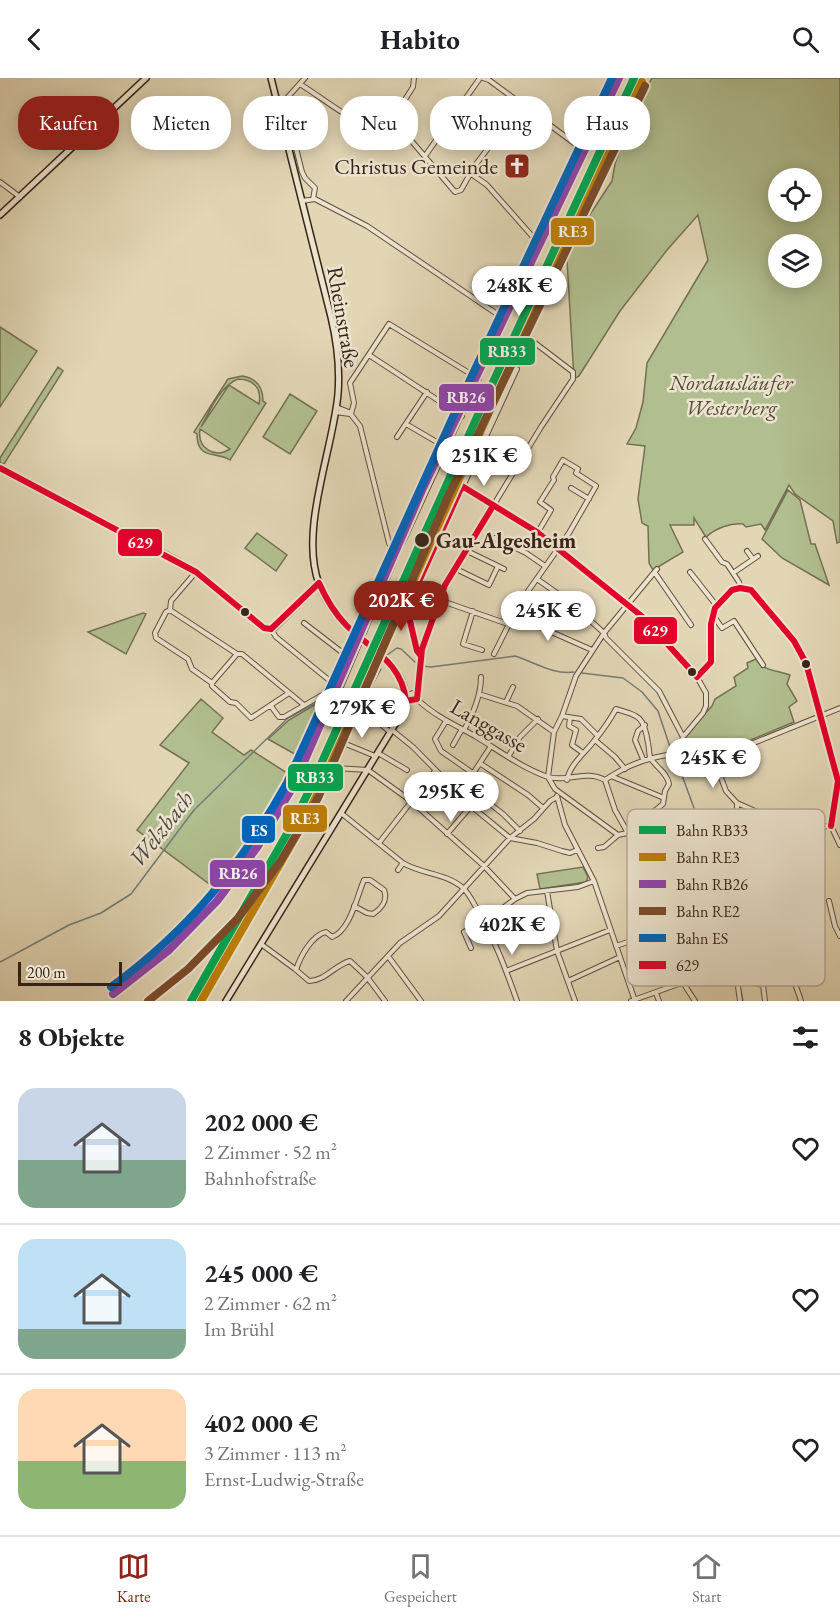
<!DOCTYPE html>
<html lang="de">
<meta charset="utf-8">
<style>
body{margin:0;font-family:"EB Garamond",serif;background:#f2f2f2;color:#202124;height:100vh;display:flex;flex-direction:column;font-size:22px;white-space:nowrap}
*{box-sizing:border-box;margin:0}
p{font-size:20px;color:#757577}
.icon{flex:none;width:33px;height:33px;fill:none;stroke:currentColor;stroke-width:2;stroke-linecap:round;stroke-linejoin:round}
.map{position:relative;height:923px;overflow:hidden}
.details{display:flex;flex-direction:column;background:#fff;flex:1}
.details>*{flex:none}
.hud{position:absolute;left:18px;top:18px;width:804px;height:54px;display:flex;gap:12px}
.tools{position:absolute;left:768px;top:90px;display:grid;gap:12px}
.tools a{display:grid;place-items:center;width:54px;height:54px;border-radius:50%;background:#fff;box-shadow:0 3px 15px #0003;font-size:30px}
.scale{position:absolute;left:18px;bottom:15px;width:104px;box-sizing:border-box;padding-left:6px;border:3px solid #382417;border-top:0;font-size:16px;line-height:21px;white-space:nowrap;color:#382417;-webkit-text-stroke:4px #ece4cf;paint-order:stroke}
.price{position:absolute;translate:-50% -51px;padding:0 14px;border-radius:21px;background:#fff;color:#222;font-size:20px;line-height:39px;filter:drop-shadow(0 2px 3px #0008)}
.price::after{content:'';position:absolute;left:50%;top:36px;width:18px;height:14px;margin-left:-9px;background:inherit;clip-path:polygon(0 0,100% 0,50% 100%)}
.price.on{background:#8f2418;color:#fff}
ul{padding:0;list-style:none}
li{display:flex;align-items:center;gap:18px;height:150px;padding:0 18px}
li+li{border-top:2px solid #e0e0e0}
li span{display:grid;place-items:center;flex:none;width:168px;height:120px;border-radius:18px;color:#555}
li>.icon{margin-inline-start:auto}
span .icon{width:72px;height:72px;fill:#fffc;stroke-width:1}
li b{font-size:26px}
h2{display:flex;justify-content:space-between;align-items:center;height:72px;padding:0 18px;font-size:26px}
.tag{padding:0 21px;border-radius:24px;background:#fff;box-shadow:0 3px 15px #0003;font-size:21px;line-height:54px}
.tag.on{background:#8f2418;color:#fff}
header{display:flex;justify-content:space-between;align-items:center;height:78px;padding:0 18px;background:#fff;font-size:27px;font-weight:700}
.dock{display:flex;justify-content:space-around;align-items:center;height:84px;border-top:2px solid #e0e0e0;background:#fff;font-size:16px;color:#757577}
.dock a{display:grid;justify-items:center;gap:3px}
.dock .on{color:#8f2418}
.map>svg:first-child{display:block}
.green{fill:#b1be8f;stroke:#747153;stroke-width:1.5;fill-rule:evenodd}
.lines{fill:none;stroke-linecap:round;stroke-linejoin:round}
.stream{stroke:#737c78;stroke-width:1.5}
.street-casing{stroke:#62503e;stroke-width:6}
.secondary-casing{stroke:#382417;stroke-width:8}
.street{stroke:#ece4cf;stroke-width:4}
.secondary{stroke:#ece4cf;stroke-width:5}
.rail{stroke:#382417;stroke-width:1.5;stroke-dasharray:10 10;stroke-linecap:butt}
.secondary-bridge-casing{stroke:#382417;stroke-width:8;stroke-linecap:butt}
.secondary-bridge{stroke:#ece4cf;stroke-width:5}
.bus-1-casing{stroke:#ece4cf;stroke-width:10}
.bus-1{stroke:#e4002b;stroke-width:6}
.rail-1-casing{stroke:#ece4cf;stroke-width:12}
.rail-2-casing{stroke:#ece4cf;stroke-width:12}
.rail-3-casing{stroke:#ece4cf;stroke-width:12}
.rail-4-casing{stroke:#ece4cf;stroke-width:12}
.rail-5-casing{stroke:#ece4cf;stroke-width:12}
.rail-1{stroke:#00a651;stroke-width:8}
.rail-2{stroke:#be7f07;stroke-width:8}
.rail-3{stroke:#8e44ad;stroke-width:8}
.rail-4{stroke:#7a4b2a;stroke-width:8}
.rail-5{stroke:#0065bd;stroke-width:8}
.stop-dot{fill:#382417;stroke:#ece4cf;stroke-width:2}
.labels{text-anchor:middle;stroke-width:5;stroke-linejoin:round;paint-order:stroke}
.poi-label{font-size:22px;fill:#382417;stroke:#ece4cf;text-anchor:end}
.street-label{font-size:22px;fill:#382417;stroke:#ece4cf}
.park-label{font-size:22px;font-style:italic;fill:#564a35;stroke:#ece4cf}
.stop-label{font-size:22px;font-weight:bold;fill:#382417;stroke:#ece4cf;text-anchor:start}
.water-label{font-size:24px;font-style:italic;fill:#504840;stroke:#ece4cf}
.key{fill:#ece4cf;stroke:#b6aa98;stroke-width:1.5}
.key-label{font-size:16px;fill:#382417}
.line-badge{stroke:#ece4cf;stroke-width:2}
.badge-label{font-size:16px;text-anchor:middle;font-weight:bold;fill:#fff}
</style>
<header><svg class="icon" aria-label="back" viewBox="0 0 24 24"><path d="M15 5l-7 7 7 7"/></svg>Habito<svg class="icon" aria-label="search" viewBox="0 0 24 24"><circle cx="10" cy="10" r="6"/><path d="M15 15l6 6"/></svg></header>
<div class="map">
<svg width="840" height="923" viewBox="0 0 840 923">
<rect width="100%" height="100%" fill="#e2d6b5"/>
<filter id="stains"><feTurbulence type="fractalNoise" baseFrequency=".00333" numOctaves="4"/><feColorMatrix values="0 0 0 0 .2 0 0 0 0 .09 0 0 0 0 .02 0 0 0 .5 -.17"/></filter>
<radialGradient id="worn" r=".72"><stop offset=".6" stop-color="#630" stop-opacity="0"/><stop offset="1" stop-color="#630" stop-opacity=".3"/></radialGradient>
<!-- green -->
<path class="green" d="M652,0H840V464L837,465L833,443L795,416L789,407L765,452L761,446L746,449L743,446C730,445 716,450 706,459L694,440V447H670L683,474L653,492L649,485L648,448L642,445L638,421L645,368L627,366L636,350L643,324L647,285L708,182L698,137L667,172L620,233L579,298L574,301L567,182L572,168L587,141L612,103L615,86L630,42ZM778,100H812V134H778ZM778,166H812V200H778Z
M0,249L37,273L0,329Z
M58,289L63,293L4,386L0,385V380Z
M242,298C256,300 263,309 263,323L266,325L230,382C217,373 197,383 197,356L194,354L228,301ZM238,301C254,301 262,311 259,326L229,307L201,349C209,334 221,307 238,301ZM200,351L230,371C214,381 197,370 200,351Z
M290,316L317,333L290,376L263,359Z
M788,412L800,422L811,466H815L829,507L782,480L762,461Z
M257,455L287,477L276,493L245,470Z
M143,535L146,536L126,576L88,554Z
M756,581C765,594 777,592 790,597L787,606L797,623L789,629L794,644L712,678L689,680L685,670L687,664L685,659L686,656L712,628L715,621L736,608L734,599L748,590L747,585Z
M201,621L223,640L212,654L244,677L251,672L298,702L265,763L224,817L137,752L189,685L160,667Z
M316,626L329,633L307,683L268,661L289,642Z
M583,789L588,799L586,804L540,811L537,796Z"/>
<g class="lines">
<!-- stream -->
<path class="stream" d="M387,577L397,570L401,571L415,584
M422,588L431,589L515,578C534,584 553,597 574,594
M582,595L623,600L642,614L658,633L671,672
M358,611L373,606L381,591
M676,681L712,779L724,800
M728,807L736,822L749,856L740,899
M0,884L69,847L101,835L131,816L194,732L288,640L333,616
M739,904L743,923"/>
<!-- street casing -->
<g class="street-casing">
<path id="street" d="M305,0L287,20L285,26L302,94L305,100L315,110L313,121
M300,6C325,22 350,42 376,54C387,59 398,56 409,60L455,114L461,112L474,89L521,26
M375,54L387,38L399,31L413,9L414,0
M425,78L480,0
M470,95L487,107L540,167
M0,104L20,119
M302,123L315,121L367,148L506,242
M369,277L462,338
M336,329L349,334L360,348L389,465L391,469L395,471
M335,334L350,336
M351,336L354,325L350,305L389,246L479,301
M406,346L447,370
M397,359L427,314
M462,408L537,454L644,540L697,599L706,615V628L703,635L683,659L679,675
M571,410L589,421
M495,460L526,475L545,488
M705,461L722,484L727,486L739,504L740,509
M395,471L403,464L560,123L583,78L582,71L489,2L483,0
M465,472L498,488
M747,473L753,481
M454,490L489,507L498,488L504,491
M196,494L171,523L170,532L237,576H242L304,627
M690,494L716,527
M655,495L691,547
M733,495L758,478
M537,501L571,525L604,555L606,560L659,613L683,659
M439,522L508,546
M170,532L166,534L155,555L156,560L188,581L192,591L212,605V608L230,624L236,625L251,640L289,615
M473,533L463,566L482,572
M513,537L592,572
M711,538L715,540L722,550L734,543L763,587
M304,545L352,582
M271,551L276,559L340,611
M421,576L417,573L407,530L517,291
M494,576L519,526L569,455L596,408L576,395L578,391L563,382L553,399L554,402L540,424L551,432L538,454
M697,599L711,584C713,556 702,535 729,514C736,509 743,509 751,512L794,563L806,585L838,703L831,748
M212,605L237,576
M340,611L394,484L395,471
M479,616L517,628L554,654
M406,617L418,614
M417,621L422,571L445,507L541,349L573,301V294L535,265
M417,621C433,637 455,647 475,658C498,672 522,690 548,699C568,705 586,691 605,702
M353,623L390,654
M406,623L417,621
M506,624L513,609
M271,628L279,639H284L324,616L339,611
M562,638L581,641L598,658
M570,640L569,648L576,652L572,667L583,675
M446,643L435,661L441,673L474,696
M392,652L413,669L471,728L510,760L537,765L562,773L570,775L577,772
M464,652C473,636 481,617 481,599
M595,662L615,679L625,691
M341,664L375,678
M453,667L462,651
M378,675L407,692
M679,675L684,681H714L840,630
M508,679L520,659L538,641
M643,681L635,662L638,653L645,647
M714,681L726,713L737,725L773,741L799,749L831,748
M481,686L528,717L543,730
M335,690L368,692L411,723L484,788L515,821
M611,698L664,720
M548,699L555,711
M548,699L554,654L562,638L576,598L604,555L657,491
M605,702C630,685 651,679 679,675
M605,702L615,732L633,764
M466,707L503,736L520,753
M555,711L618,757L627,755L663,726L665,713L669,706C667,694 655,689 650,679C649,675 649,669 648,665C644,639 640,638 616,631C610,642 603,652 594,663C585,675 570,686 567,702
M459,717L491,668
M557,718L565,747L594,803L635,923
M737,725V732L752,791L771,845L763,907L765,923
M341,735L403,785C421,796 446,795 463,810C469,815 474,826 478,833C495,862 506,892 517,923
M831,748L840,767
M447,756L471,728
M379,765L435,693
M598,770L604,769L618,757
M750,782L753,781C770,792 795,806 793,829C791,841 783,852 784,865C784,882 796,906 801,923
M398,792L403,785
M661,800L678,832L677,839L737,901L763,907
M736,801L752,791
M547,813L557,873L575,923
M829,823L835,848L840,858
M651,856L695,923
M261,866L295,891L309,903C325,903 335,887 350,883L367,899L385,923
M616,868L651,856L677,839
M471,870L464,854L484,844L515,821L527,815L578,809L594,803
M388,878L421,923
M296,892C300,879 312,857 326,854L332,859C350,853 357,818 364,802H370L384,812C388,823 382,830 373,836L367,835L354,828
M506,893L610,852
M737,901L740,923
M568,903L620,879
M656,915L659,923
M346,923L400,865L439,838L510,760L534,741L550,723L557,719
M631,923L684,904L713,876"/>
</g>
<!-- secondary casing -->
<g class="secondary-casing">
<path id="secondary" d="M271,0L331,239C337,264 340,290 338,316C333,372 299,452 319,506C327,528 342,545 359,560
M0,137L146,0
M0,390L172,480L196,494L266,551L275,549L319,505
M226,923L402,635C413,607 395,590 375,573"/>
</g>
<!-- street -->
<use href="#street" class="street"/>
<!-- secondary -->
<use href="#secondary" class="secondary"/>
<!-- rail -->
<path class="rail" d="M385,536C460,372 534,207 614,45"/>
<!-- secondary-bridge casing -->
<g class="secondary-bridge-casing">
<path id="secondary-bridge" d="M359,560L375,573"/>
</g>
<!-- secondary-bridge -->
<use href="#secondary-bridge" class="secondary-bridge"/>
<!-- bus-1 casing -->
<g class="bus-1-casing">
<path id="bus-1" d="M0,390L196,494L264,550L271,551
M462,408L537,454L644,540L697,599
M271,551L319,505C326,521 335,536 347,548C372,572 402,585 406,623L417,621L422,571L445,507L493,428
M421,578L417,573L407,530L462,408
M697,599L711,584V546L715,530L732,512L740,510L751,512L794,563L806,585L838,703L831,748"/>
</g>
<!-- bus-1 -->
<use href="#bus-1" class="bus-1"/>
<!-- rail-1 casing -->
<g class="rail-1-casing">
<path id="rail-1" d="M191,923L292,747L308,715L482,328L634,0"/>
</g>
<!-- rail-2 casing -->
<g class="rail-2-casing">
<path id="rail-2" d="M201,923L300,751L316,719L490,332L642,4"/>
</g>
<!-- rail-3 casing -->
<g class="rail-3-casing">
<path id="rail-3" d="M113,916L169,872L217,823L258,768L294,707L423,410L619,0"/>
</g>
<!-- rail-4 casing -->
<g class="rail-4-casing">
<path id="rail-4" d="M148,923L188,891L238,840L280,784L318,720L447,421L645,8"/>
</g>
<!-- rail-5 casing -->
<g class="rail-5-casing">
<path id="rail-5" d="M111,909C190,851 240,789 287,705L462,319L612,0"/>
</g>
<!-- rail-1 -->
<use href="#rail-1" class="rail-1"/>
<!-- rail-2 -->
<use href="#rail-2" class="rail-2"/>
<!-- rail-3 -->
<use href="#rail-3" class="rail-3"/>
<!-- rail-4 -->
<use href="#rail-4" class="rail-4"/>
<!-- rail-5 -->
<use href="#rail-5" class="rail-5"/>
</g>
<!-- icons -->
<defs>
<g id="church-square" transform="scale(1.35)"><rect x="-9" y="-9" width="18" height="18" rx="4" fill="#8f2418" stroke="#ece4cf"/><path d="M-1.2-6h2.4v3.5h3.3v2.4h-3.3V6h-2.4V-.1h-3.3v-2.4h3.3Z" fill="#fff"/></g>
</defs>
<g fill-rule="evenodd">
<use href="#church-square" x="517" y="88"/>
</g>
<!-- markers -->
<g class="stop-dot">
<circle cx="422" cy="462" r="8"/>
<circle cx="245" cy="534" r="5"/>
<circle cx="806" cy="586" r="5"/>
<circle cx="692" cy="594" r="5"/>
</g>
<g class="labels">
<!-- poi labels -->
<g class="poi-label">
<text x="498" y="96">Christus Gemeinde</text>
</g>
<!-- street labels -->
<g class="street-label">
<text transform="translate(344 239) rotate(80)" y="8">Rheinstraße</text>
<text transform="translate(489 647) rotate(30)" y="8">Langgasse</text>
</g>
<!-- park labels -->
<g class="park-label">
<text x="731" y="312">Nordausläufer<tspan x="731" dy="25">Westerberg</tspan></text>
</g>
<!-- stop labels -->
<g class="stop-label">
<text x="436" y="470">Gau-Algesheim</text>
</g>
<!-- water labels -->
<g class="water-label">
<text transform="translate(161 751) rotate(-52)" y="8">Welzbach</text>
</g>
</g>
<!-- legend -->
<rect x="627" y="731" width="198" height="177" rx="9" class="key"/>
<rect x="639" y="748" width="27" height="8" fill="#00a651"/>
<rect x="639" y="775" width="27" height="8" fill="#be7f07"/>
<rect x="639" y="802" width="27" height="8" fill="#8e44ad"/>
<rect x="639" y="829" width="27" height="8" fill="#7a4b2a"/>
<rect x="639" y="856" width="27" height="8" fill="#0065bd"/>
<rect x="639" y="883" width="27" height="8" fill="#e4002b"/>
<g class="key-label">
<text x="676" y="758">Bahn RB33</text>
<text x="676" y="785">Bahn RE3</text>
<text x="676" y="812">Bahn RB26</text>
<text x="676" y="839">Bahn RE2</text>
<text x="676" y="866">Bahn ES</text>
<text x="676" y="893">629</text>
</g>
<g class="line-badge">
<rect x="550" y="139" width="45" height="29" rx="6" fill="#be7f07"/>
<rect x="479" y="259" width="57" height="29" rx="6" fill="#00a651"/>
<rect x="438" y="305" width="57" height="29" rx="6" fill="#8e44ad"/>
<rect x="117" y="450" width="46" height="29" rx="6" fill="#e4002b"/>
<rect x="633" y="538" width="45" height="29" rx="6" fill="#e4002b"/>
<rect x="287" y="685" width="57" height="29" rx="6" fill="#00a651"/>
<rect x="282" y="726" width="46" height="29" rx="6" fill="#be7f07"/>
<rect x="241" y="737" width="35" height="29" rx="6" fill="#0065bd"/>
<rect x="209" y="781" width="57" height="29" rx="6" fill="#8e44ad"/>
</g>
<g class="badge-label">
<text x="573" y="159">RE3</text>
<text x="507" y="279">RB33</text>
<text x="466" y="325">RB26</text>
<text x="140" y="470">629</text>
<text x="655" y="558">629</text>
<text x="315" y="705">RB33</text>
<text x="305" y="746">RE3</text>
<text x="259" y="758">ES</text>
<text x="238" y="801">RB26</text>
</g>
<rect width="100%" height="100%" filter="url(#stains)"/>
<rect width="100%" height="100%" fill="url(#worn)"/>
</svg>
<div class="tools">
<a><svg class="icon" aria-label="locate" viewBox="0 0 24 24"><circle cx="12" cy="12" r="6"/><path d="M12 2v4M12 18v4M2 12h4M18 12h4"/></svg></a>
<a><svg class="icon" aria-label="layers" viewBox="0 0 24 24"><path d="M12 4l9 5-9 5-9-5zM3 14l9 5 9-5"/></svg></a>
</div>
<div class="scale">200 m</div>
<b class="price" style="left:519px;top:239px">248K €</b>
<b class="price" style="left:484px;top:409px">251K €</b>
<b class="price on" style="left:401px;top:554px">202K €</b>
<b class="price" style="left:548px;top:564px">245K €</b>
<b class="price" style="left:362px;top:661px">279K €</b>
<b class="price" style="left:713px;top:711px">245K €</b>
<b class="price" style="left:451px;top:745px">295K €</b>
<b class="price" style="left:512px;top:878px">402K €</b>
<div class="hud">
<a class="tag on">Kaufen</a>
<a class="tag">Mieten</a>
<a class="tag">Filter</a>
<a class="tag">Neu</a>
<a class="tag">Wohnung</a>
<a class="tag">Haus</a>
</div>
</div>
<section class="details">
<h2>8 Objekte<svg class="icon" aria-label="filters" viewBox="0 0 24 24"><path d="M4 7h16M4 17h16"/><circle cx="9" cy="7" r="2"/><circle cx="15" cy="17" r="2"/></svg></h2>
<ul>
<li><span style="background:linear-gradient(#c9d6e8 60%,#7fa58c 0)"><svg class="icon" aria-label="home" viewBox="0 0 24 24"><path d="M3 11l9-7 9 7M6 9v11h12V9"/></svg></span><div><b>202 000 €</b><p>2 Zimmer · 52 m²</p><p>Bahnhofstraße</p></div><svg class="icon" aria-label="heart" viewBox="0 0 24 24"><path d="M12 20l-8-8c-3-5 5-10 8-4 3-6 11-1 8 4z"/></svg></li>
<li><span style="background:linear-gradient(#bfe0f5 75%,#7fa58c 0)"><svg class="icon" aria-label="home" viewBox="0 0 24 24"><path d="M3 11l9-7 9 7M6 9v11h12V9"/></svg></span><div><b>245 000 €</b><p>2 Zimmer · 62 m²</p><p>Im Brühl</p></div><svg class="icon" aria-label="heart" viewBox="0 0 24 24"><path d="M12 20l-8-8c-3-5 5-10 8-4 3-6 11-1 8 4z"/></svg></li>
<li><span style="background:linear-gradient(#ffd9b3 60%,#8fb573 0)"><svg class="icon" aria-label="home" viewBox="0 0 24 24"><path d="M3 11l9-7 9 7M6 9v11h12V9"/></svg></span><div><b>402 000 €</b><p>3 Zimmer · 113 m²</p><p>Ernst-Ludwig-Straße</p></div><svg class="icon" aria-label="heart" viewBox="0 0 24 24"><path d="M12 20l-8-8c-3-5 5-10 8-4 3-6 11-1 8 4z"/></svg></li>
</ul>
</section>
<nav class="dock">
<a class="on"><svg class="icon" aria-label="map" viewBox="0 0 24 24"><path d="M3 6l6-2 6 2 6-2v14l-6 2-6-2-6 2zM9 4v14M15 6v14"/></svg>Karte</a>
<a><svg class="icon" aria-label="saved" viewBox="0 0 24 24"><path d="M7 4h10v16l-5-4-5 4z"/></svg>Gespeichert</a>
<a><svg class="icon" aria-label="home" viewBox="0 0 24 24"><path d="M3 11l9-7 9 7M6 9v11h12V9"/></svg>Start</a>
</nav>
